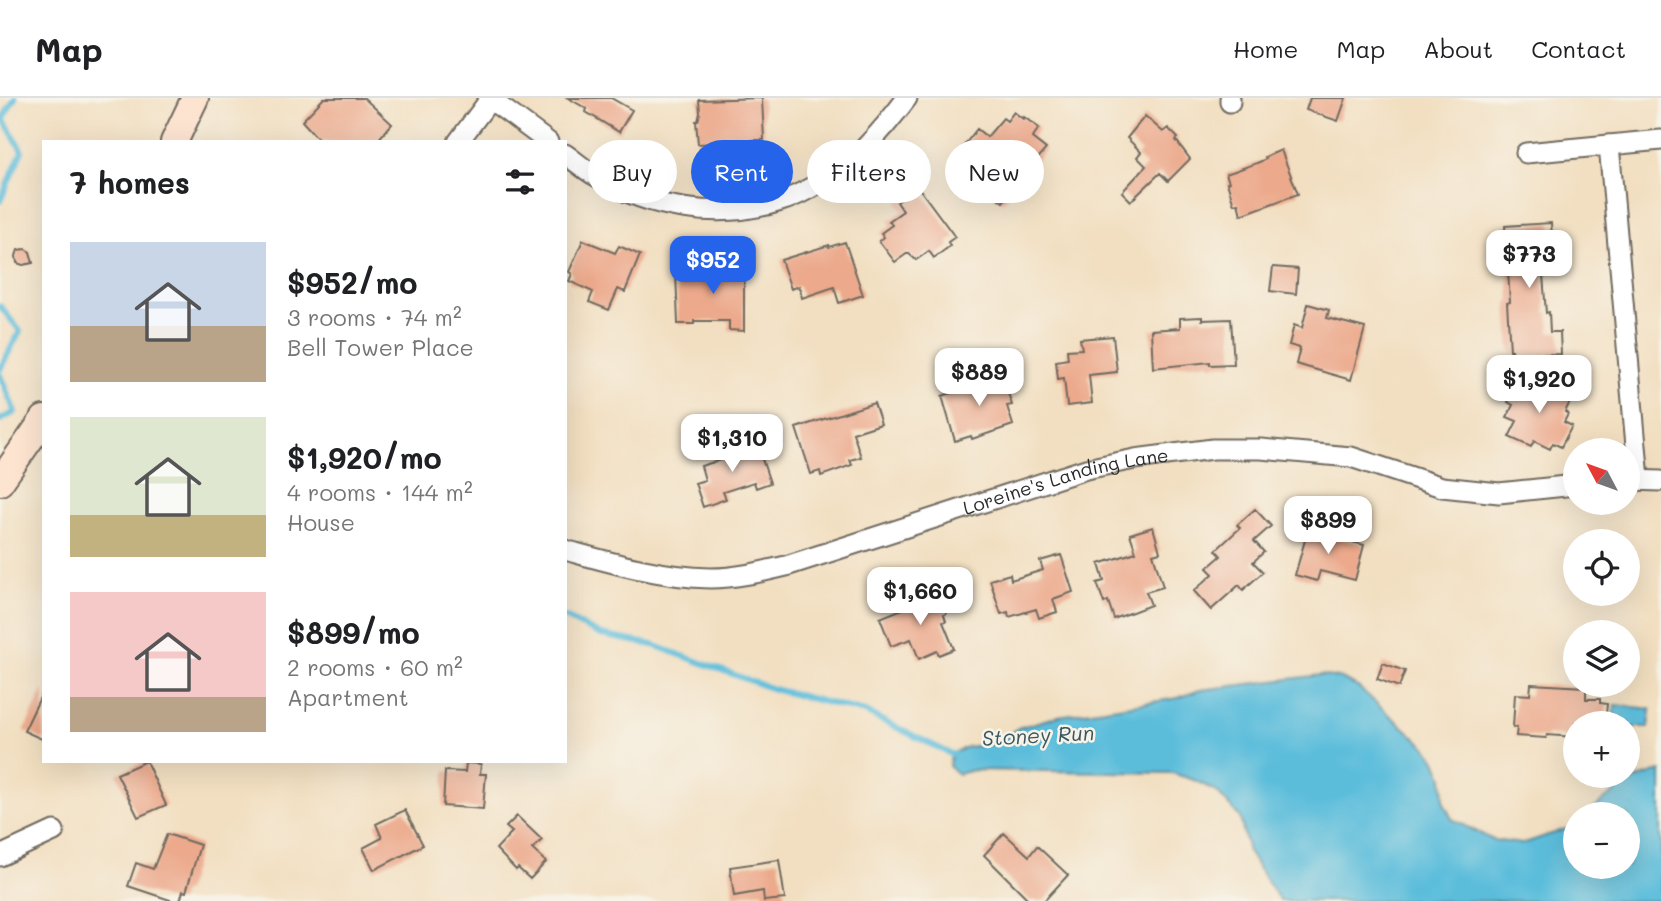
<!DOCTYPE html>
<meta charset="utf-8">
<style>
body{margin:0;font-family:Mali,sans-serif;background:#f6f6f6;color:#202124;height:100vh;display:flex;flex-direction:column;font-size:26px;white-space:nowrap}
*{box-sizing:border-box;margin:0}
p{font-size:23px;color:#757577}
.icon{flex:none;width:38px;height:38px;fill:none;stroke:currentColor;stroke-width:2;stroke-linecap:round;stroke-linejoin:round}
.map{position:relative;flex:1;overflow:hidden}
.side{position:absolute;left:42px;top:42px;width:525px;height:623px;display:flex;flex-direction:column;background:#fff;border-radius:0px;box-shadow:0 7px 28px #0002}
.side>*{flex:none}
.guide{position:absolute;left:588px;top:42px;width:665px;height:63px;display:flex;gap:14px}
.needle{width:46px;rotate:311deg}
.tools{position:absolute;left:1563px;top:340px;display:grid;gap:14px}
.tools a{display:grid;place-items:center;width:77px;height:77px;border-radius:50%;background:#fff;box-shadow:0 7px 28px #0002;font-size:35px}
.price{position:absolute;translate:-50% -60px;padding:0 16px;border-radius:14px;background:#fff;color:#222;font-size:23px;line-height:46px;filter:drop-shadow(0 2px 4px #0008)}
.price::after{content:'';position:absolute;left:50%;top:42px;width:21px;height:16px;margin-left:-10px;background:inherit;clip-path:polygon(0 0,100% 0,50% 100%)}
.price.active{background:#2563eb;color:#fff}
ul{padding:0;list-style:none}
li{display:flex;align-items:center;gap:21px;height:175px;padding:0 28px}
li span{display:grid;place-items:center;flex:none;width:196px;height:140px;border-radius:0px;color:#555}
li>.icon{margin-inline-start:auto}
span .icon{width:84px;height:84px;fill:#fffc;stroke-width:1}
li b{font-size:30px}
h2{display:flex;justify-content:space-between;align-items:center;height:84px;padding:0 28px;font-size:30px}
.pill{padding:0 24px;border-radius:32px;background:#fff;box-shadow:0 7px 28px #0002;font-size:24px;line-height:63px}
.pill.active{background:#2563eb;color:#fff}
header{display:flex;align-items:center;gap:42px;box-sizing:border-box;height:98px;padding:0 35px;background:#fff;border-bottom:2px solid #e0e0e0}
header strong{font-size:33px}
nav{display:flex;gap:38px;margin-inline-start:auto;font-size:24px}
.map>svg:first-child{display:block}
.water{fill:#5cbddb;stroke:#447483;stroke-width:2}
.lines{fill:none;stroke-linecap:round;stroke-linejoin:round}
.stream{stroke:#5cbddb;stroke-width:6}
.building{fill:#eca98b}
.street-casing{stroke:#716a60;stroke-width:23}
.secondary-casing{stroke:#716a60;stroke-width:30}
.street{stroke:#fff;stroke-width:19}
.secondary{stroke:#fde4d1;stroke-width:26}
.labels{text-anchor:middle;stroke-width:5;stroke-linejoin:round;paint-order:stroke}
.street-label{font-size:19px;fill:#2b2b2b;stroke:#f7f3e8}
.water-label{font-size:21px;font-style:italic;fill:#3a5760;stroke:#f7f3e8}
</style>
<header>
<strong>Map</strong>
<nav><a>Home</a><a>Map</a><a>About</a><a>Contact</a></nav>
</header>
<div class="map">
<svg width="1661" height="803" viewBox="0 0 1661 803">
<rect width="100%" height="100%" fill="#f7f3e8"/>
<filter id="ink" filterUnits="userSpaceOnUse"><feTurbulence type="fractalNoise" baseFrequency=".0143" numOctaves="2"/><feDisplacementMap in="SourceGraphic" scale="14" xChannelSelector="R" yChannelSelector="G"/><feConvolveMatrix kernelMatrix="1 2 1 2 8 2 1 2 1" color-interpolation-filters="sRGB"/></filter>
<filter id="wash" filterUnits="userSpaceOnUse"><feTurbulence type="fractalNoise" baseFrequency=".00686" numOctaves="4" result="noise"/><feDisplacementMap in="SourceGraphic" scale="28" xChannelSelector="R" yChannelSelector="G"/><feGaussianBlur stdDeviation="1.57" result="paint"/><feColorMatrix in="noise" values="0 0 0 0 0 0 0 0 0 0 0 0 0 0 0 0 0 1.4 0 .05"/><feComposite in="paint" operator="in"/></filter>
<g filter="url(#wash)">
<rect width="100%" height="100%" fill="#f2dfc1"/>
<!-- water -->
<path class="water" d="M1321,577L1339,580L1358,589L1425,648L1436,662L1443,679L1444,705L1452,721L1493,742L1522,746L1575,728V768H1628V716H1589C1607,697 1635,678 1661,673V803H1280L1248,754L1240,719L1216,693L1194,682L1172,675L973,672L958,676L949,668L951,656L967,649L999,645L1018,630L1058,618L1178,600L1200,592Z
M1615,607L1651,611L1649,629H1628V625H1612Z"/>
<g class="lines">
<!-- stream -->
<path class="stream" d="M0,103L22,53L3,20L15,0
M0,208L20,233L0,271
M0,277L15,314L0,322
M565,519L601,537L653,547L773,591L865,614L951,656L958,657"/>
</g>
<g id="blocks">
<!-- building -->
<path class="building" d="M324,0H364L392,26L376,44H321L302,23Z
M568,0H611L632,12L619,34L586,14L587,11Z
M762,0L764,42H752L751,44L698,46L696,23H698L700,15L699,2Z
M1310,0H1346L1338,23L1306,12Z
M1014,14L1023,21L1024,19L1039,30L1032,40L1046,51L1035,64L1031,61L1011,87L1015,90L1003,104L980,86L987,77L983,74L987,69L962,50L977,31L987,39L1003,20L1007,23Z
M1145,18L1163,34L1168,30L1178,40L1176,42L1190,61L1168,83L1160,75L1131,103L1122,94L1146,68L1137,59L1141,54L1127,40Z
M1281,52L1298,96L1241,117L1238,105L1234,106L1227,85L1229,84L1226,76L1257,65L1266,61L1265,59Z
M918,89L955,139L948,144L950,148L934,160L929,153L916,162L908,155L895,164L879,143L884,139L881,135L892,127L889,123L903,113L897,104Z
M1551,125L1553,150L1548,151L1549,176L1543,177L1546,215L1549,214L1550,234H1560L1561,256L1513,257L1512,252H1510L1507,205L1510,204L1505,128Z
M583,142L615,155L619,148L640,157L625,194L618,191L609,212L589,204L593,194L569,183L572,176L569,174Z
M845,144L863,197L839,205L834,189L802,200L799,188L791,191L781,162L829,147V149Z
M25,151L30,154L33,165L23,167L17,165L16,158L18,152Z
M721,164H744V233L729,232V223H694V226H678L676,174L721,175Z
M1273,169L1298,171L1296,196L1270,193Z
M1308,206L1329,212L1327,220L1365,230L1351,282L1296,266L1300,250L1289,247L1294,227L1302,230Z
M1202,219V222L1231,221L1234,266L1210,267V264L1153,270L1151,232L1180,230V220Z
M1113,238L1117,274L1089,277L1092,305L1067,308L1064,280L1058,281L1056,263L1068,261L1067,252L1082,251L1080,241Z
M1001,274L1012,307L1007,308L1013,327L972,341L971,338L955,343L942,298L978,287L977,282Z
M1529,278L1564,295L1563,298L1571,302L1565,314L1568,316L1564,324L1572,328L1561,349L1553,345L1550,351L1534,343L1531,349L1509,339L1517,323L1507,319L1513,307L1508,304L1515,288L1528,295Z
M874,305L881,326L853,335L861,359L850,362L852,367L821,378L820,373L811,376L796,330Z
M743,344L746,353L758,349L770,385L756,390L754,384L723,394L726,401L703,409L695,385L705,382L701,368L727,360L724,350Z
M1255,411L1271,428L1254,443L1264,454L1253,464L1263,474L1243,492L1239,487L1211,512L1194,493L1213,476L1207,470L1221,458L1216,452L1240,430L1237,427Z
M1309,428L1324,432L1323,436L1364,447L1355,482L1320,473L1317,483L1295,477Z
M1153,429L1160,454L1153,456L1163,489L1146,494L1151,507L1114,521L1108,503L1104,505L1097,485L1104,483L1099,466L1136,454L1130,436Z
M1061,457L1073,494L1053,501L1057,514L1039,520L1036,511L1009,519L1008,514L1001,516L990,482L1010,476L1011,482L1043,472L1040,463Z
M937,497L938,500L940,499L947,515L944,517L946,523L943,524L954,551L939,557L937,553L919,561L911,541L891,548L880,520Z
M1383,565L1405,573L1399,589L1377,581Z
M1531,586L1586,589V601H1600V605L1607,606L1605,625H1575V639L1547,637L1546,640L1516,638L1517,629H1513L1515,596L1530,597Z
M44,591V642L24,633Z
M146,663L166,707L138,719L117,676Z
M466,665L481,666L480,676H486L483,711L443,708L445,673L465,674Z
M405,712L423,747L374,772L363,750L382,740L376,726Z
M517,718L542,742L532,751L546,764L530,781L518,770L516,772L496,751L512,734L506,729Z
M1004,735L1029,758L1037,748L1068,777L1044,803H1030L984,757Z
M167,736L200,747L186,794L183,793L180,803H173L128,788L136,765L153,771Z
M779,762L785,801L764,803L763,793L734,798L730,769Z"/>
</g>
</g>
<g filter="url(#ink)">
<use href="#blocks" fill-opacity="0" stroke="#716a60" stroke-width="2"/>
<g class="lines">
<!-- street casing -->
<g class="street-casing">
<g id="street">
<path d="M494,0V4L548,44"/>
<path d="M1230,0V4"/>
<path d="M458,44L491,0"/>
<path d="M1609,47L1639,381"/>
<path d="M1526,55L1661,42"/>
<path d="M565,56C575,63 585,72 596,78C649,111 720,123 781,103C798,98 818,86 833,76C859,60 889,24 907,0"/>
<path d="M1629,382L1661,383"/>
<path id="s1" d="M565,452C613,465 660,479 710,480C736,480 761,474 786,468L1086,371L1135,361L1213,351H1261L1351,359L1442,389L1499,395L1575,387"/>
<path d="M0,758L54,733"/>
</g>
</g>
<!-- secondary casing -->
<g class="secondary-casing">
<path id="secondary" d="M174,44L195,0
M0,384L44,321"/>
</g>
<!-- street -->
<use href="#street" class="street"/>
<!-- secondary -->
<use href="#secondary" class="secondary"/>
</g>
</g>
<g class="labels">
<!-- street labels -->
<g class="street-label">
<text dy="7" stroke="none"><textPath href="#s1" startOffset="518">Loreine's Landing Lane</textPath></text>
</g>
<!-- water labels -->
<g class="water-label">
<text transform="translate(1038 638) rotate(-3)" y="7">Stoney Run</text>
</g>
</g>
</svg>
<div class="tools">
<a><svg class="needle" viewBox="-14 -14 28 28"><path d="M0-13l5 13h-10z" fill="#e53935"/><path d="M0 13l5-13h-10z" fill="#757577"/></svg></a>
<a><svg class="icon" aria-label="locate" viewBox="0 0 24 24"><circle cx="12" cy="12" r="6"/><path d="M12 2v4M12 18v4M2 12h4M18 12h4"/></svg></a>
<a><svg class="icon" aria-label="layers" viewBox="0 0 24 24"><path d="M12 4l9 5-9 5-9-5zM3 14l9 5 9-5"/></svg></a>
<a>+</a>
<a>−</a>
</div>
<b class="price" style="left:1529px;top:192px">$773</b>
<b class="price active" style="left:713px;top:198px">$952</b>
<b class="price" style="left:979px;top:310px">$889</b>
<b class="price" style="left:1539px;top:317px">$1,920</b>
<b class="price" style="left:732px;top:376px">$1,310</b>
<b class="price" style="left:1328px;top:458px">$899</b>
<b class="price" style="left:920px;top:529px">$1,660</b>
<div class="guide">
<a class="pill">Buy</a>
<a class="pill active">Rent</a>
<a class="pill">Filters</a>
<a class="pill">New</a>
</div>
<section class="side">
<h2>7 homes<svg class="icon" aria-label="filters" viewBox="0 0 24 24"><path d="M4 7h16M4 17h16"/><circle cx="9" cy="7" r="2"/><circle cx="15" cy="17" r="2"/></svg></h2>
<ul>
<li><span style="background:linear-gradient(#c9d6e8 60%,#b9a48a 0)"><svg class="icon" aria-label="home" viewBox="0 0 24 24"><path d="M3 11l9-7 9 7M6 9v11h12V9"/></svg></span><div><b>$952/mo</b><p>3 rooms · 74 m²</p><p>Bell Tower Place</p></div></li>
<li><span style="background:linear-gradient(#dfe7d0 70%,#c2b280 0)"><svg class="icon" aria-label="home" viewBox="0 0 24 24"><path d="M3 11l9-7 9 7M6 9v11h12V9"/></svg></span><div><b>$1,920/mo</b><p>4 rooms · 144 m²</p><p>House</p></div></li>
<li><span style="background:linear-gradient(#f6c9c9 75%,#b9a48a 0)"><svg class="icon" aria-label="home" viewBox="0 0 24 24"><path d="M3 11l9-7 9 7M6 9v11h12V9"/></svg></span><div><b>$899/mo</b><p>2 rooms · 60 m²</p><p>Apartment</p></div></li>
</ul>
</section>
</div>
